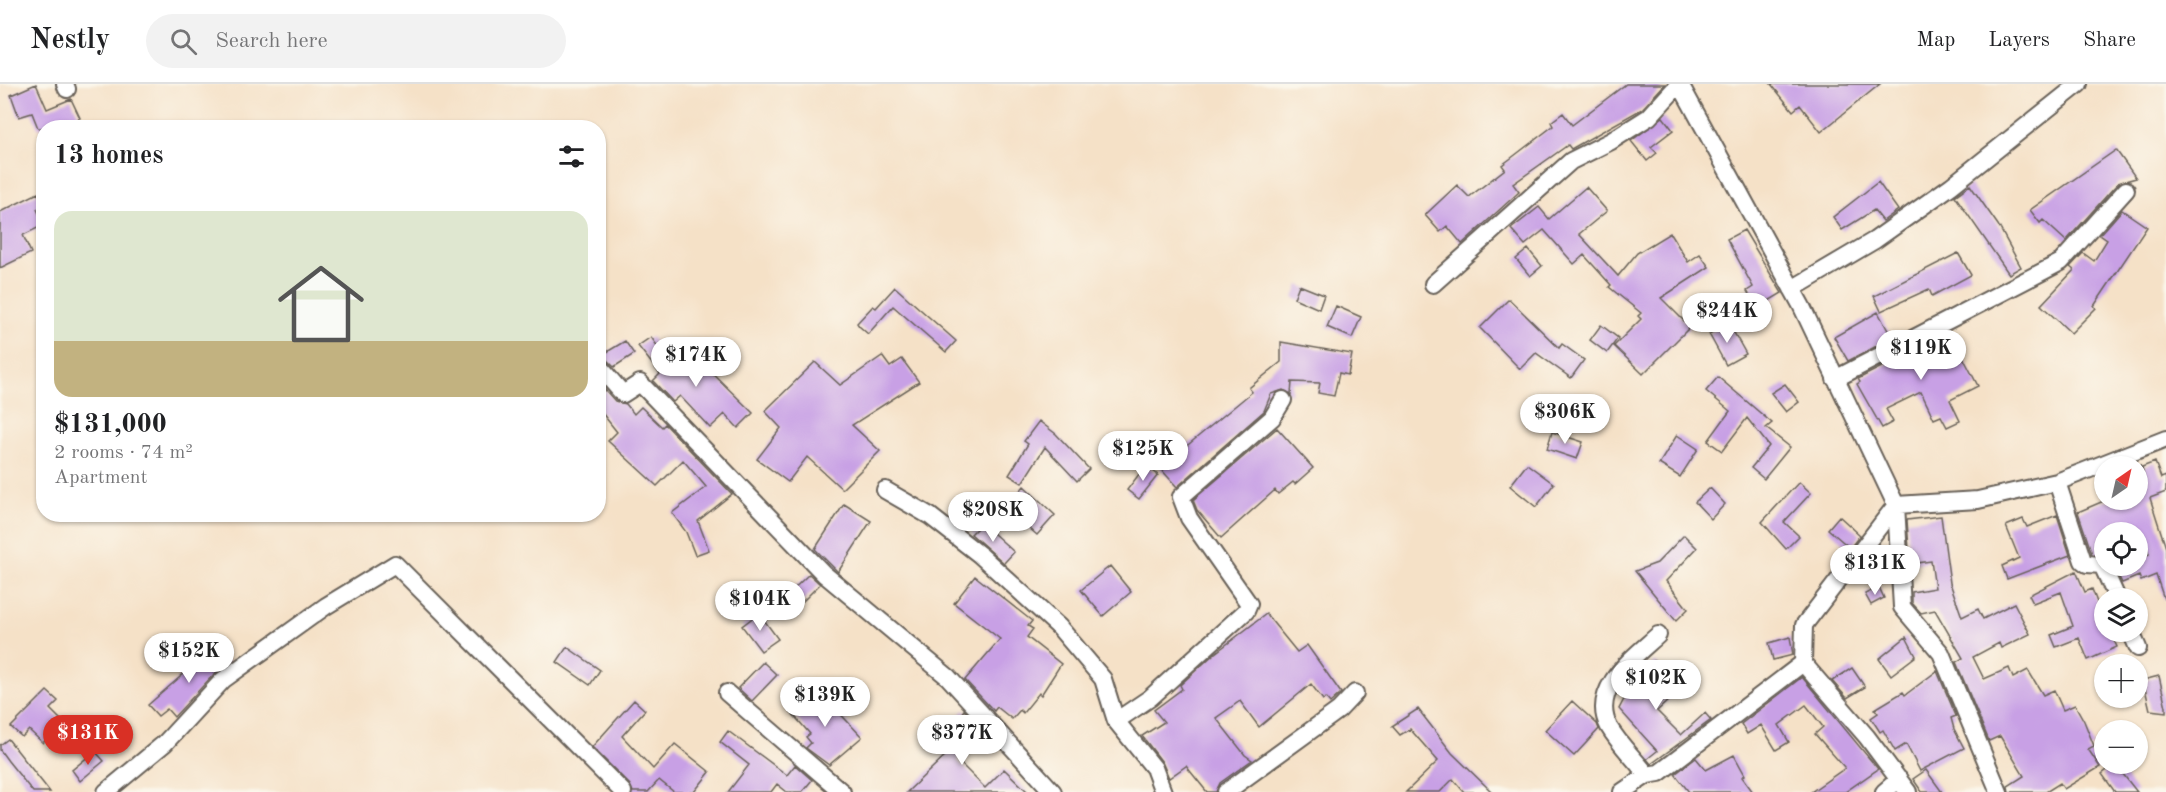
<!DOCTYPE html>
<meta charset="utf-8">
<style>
body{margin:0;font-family:"Old Standard TT",serif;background:#f2f2f2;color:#202124;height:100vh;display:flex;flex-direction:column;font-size:22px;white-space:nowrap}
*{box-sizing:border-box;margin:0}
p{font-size:20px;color:#757577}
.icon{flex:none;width:33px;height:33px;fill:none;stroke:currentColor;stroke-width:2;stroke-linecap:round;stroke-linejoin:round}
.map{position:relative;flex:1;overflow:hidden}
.drawer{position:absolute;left:36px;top:36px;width:570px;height:402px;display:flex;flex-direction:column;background:#fff;border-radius:24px;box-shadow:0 2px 4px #0004}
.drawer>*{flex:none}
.needle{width:39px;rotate:34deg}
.fabs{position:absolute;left:2094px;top:372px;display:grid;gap:12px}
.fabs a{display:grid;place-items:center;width:54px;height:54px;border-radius:50%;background:#fff;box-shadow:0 2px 4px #0004;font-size:30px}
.price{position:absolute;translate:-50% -51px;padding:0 14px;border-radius:21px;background:#fff;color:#222;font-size:20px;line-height:39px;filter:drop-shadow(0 2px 3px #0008)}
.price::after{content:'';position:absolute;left:50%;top:36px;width:18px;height:14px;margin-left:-9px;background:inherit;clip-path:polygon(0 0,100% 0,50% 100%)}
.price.active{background:#d93025;color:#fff}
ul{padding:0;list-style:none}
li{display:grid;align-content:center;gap:12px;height:318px;padding:0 18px}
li+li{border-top:2px solid #e0e0e0}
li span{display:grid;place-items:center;height:186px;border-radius:18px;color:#555}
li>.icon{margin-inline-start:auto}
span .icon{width:108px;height:108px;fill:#fffc;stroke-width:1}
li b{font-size:26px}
h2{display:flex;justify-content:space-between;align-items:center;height:72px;padding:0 18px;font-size:26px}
header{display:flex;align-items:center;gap:36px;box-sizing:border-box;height:84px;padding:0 30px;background:#fff;border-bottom:2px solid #e0e0e0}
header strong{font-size:28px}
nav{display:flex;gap:33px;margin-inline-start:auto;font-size:21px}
.search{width:420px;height:54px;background:#f2f2f2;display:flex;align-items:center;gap:15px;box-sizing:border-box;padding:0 21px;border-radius:33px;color:#757577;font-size:22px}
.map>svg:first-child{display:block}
.building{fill:#c8a0e5}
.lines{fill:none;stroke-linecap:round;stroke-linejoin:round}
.minor-casing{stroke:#686158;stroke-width:20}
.minor{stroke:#fff;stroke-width:16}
</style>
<header>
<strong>Nestly</strong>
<div class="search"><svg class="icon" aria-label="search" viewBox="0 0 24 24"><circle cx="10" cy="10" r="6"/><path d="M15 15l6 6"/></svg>Search here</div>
<nav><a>Map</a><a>Layers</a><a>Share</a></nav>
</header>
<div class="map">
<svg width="2166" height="708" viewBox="0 0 2166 708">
<rect width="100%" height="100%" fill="#fbf7ec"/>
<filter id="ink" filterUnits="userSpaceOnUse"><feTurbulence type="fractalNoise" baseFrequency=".0167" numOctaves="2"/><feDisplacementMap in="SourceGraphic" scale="12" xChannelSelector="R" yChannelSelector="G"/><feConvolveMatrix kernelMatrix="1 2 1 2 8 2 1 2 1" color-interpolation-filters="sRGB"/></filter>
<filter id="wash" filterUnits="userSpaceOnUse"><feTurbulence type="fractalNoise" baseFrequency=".008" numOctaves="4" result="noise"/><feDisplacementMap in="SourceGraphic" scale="24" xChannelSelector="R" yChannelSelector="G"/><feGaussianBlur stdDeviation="1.35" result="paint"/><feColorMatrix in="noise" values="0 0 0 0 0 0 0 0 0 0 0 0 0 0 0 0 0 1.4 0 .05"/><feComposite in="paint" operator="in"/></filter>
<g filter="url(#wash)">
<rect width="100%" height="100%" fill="#f5e1c7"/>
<g id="blocks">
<!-- building -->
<path class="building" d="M36,0L47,25L71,15L80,34L60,44H38L32,29L19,33L11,11Z
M1626,0H1665L1642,25L1571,65L1568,61L1513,100L1519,108L1462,160L1447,142L1440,148L1425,131L1457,101L1469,113L1505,85L1502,81L1510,75L1553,42L1551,38L1563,29L1572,41Z
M1771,0H1880L1821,48L1800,21L1793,27Z
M1663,33L1673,46L1651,63L1657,69L1647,77L1631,57Z
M2116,66L2136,94L2118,99L2066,157L2043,136L2040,139L2030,126Z
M1878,98L1898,126L1883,137L1874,126L1842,146L1833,133Z
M1970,101L1998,141L2021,183L2009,190L1955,112Z
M1586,103L1607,127L1579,150L1618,192L1637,169L1670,149L1688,178L1700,170L1709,183L1661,214L1690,243L1643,290L1614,262L1641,235L1638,232L1641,229L1609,203L1611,201L1584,171L1574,180L1544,146L1525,161L1511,145L1539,123L1549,135Z
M38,109L44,122L37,125L44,141L23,151L31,169L0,184V128Z
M2122,126L2147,143L2094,222L2096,224L2071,249L2041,221L2074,186L2070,183L2083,169L2094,177L2107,156L2100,151Z
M1744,146L1782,209L1757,224L1747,207L1753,203L1727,155Z
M1528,165L1542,182L1530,192L1516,175Z
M1958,169L1971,191L1932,212L1929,205L1881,227L1874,212Z
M1299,201L1324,211L1319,225L1294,214Z
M895,203L956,257L946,268L893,222L868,250L859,242L857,239L873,222L876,224Z
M1509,215L1559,264L1562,260L1584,276L1571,294L1536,269L1520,285L1480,244Z
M1336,222L1361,233L1352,254L1327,243Z
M1878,228L1892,254L1848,277L1834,253Z
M1728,238L1746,270L1726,281L1709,250Z
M1601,241L1618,254L1607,269L1590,256Z
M1950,248L1978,302L1950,316L1960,337L1947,343L1941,332L1934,335L1921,308L1886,325L1893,338L1882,344L1857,300L1860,298L1858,295Z
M651,253L670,280L676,273L687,284L696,273L753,329L738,344L725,330L710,344L680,312L673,318L653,297L660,290L638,262Z
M625,257L634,270L614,283L602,271Z
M1281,258L1352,270L1348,291L1339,289L1334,312L1318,309L1320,299L1292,298L1291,310L1283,306L1271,310L1264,327L1177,403L1160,384L1252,308L1249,304L1281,278Z
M882,272L890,283L902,275L919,298L852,341L880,367L842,405L807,373L788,398L757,375L781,344L765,327L815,278L840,301Z
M1718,293L1772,339L1766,344L1790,363L1764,395L1751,384L1769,362L1747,334L1722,367L1708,357L1730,327L1706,307Z
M598,298L615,317L626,320L634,330L641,323L662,343L665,340L732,410L698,437L709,466L695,471L686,448L672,429L706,403L683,376L657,402L608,357L617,348L598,324Z
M1785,300L1799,318L1786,328L1771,309Z
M1039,337L1056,350L1089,385L1077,397L1045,363L1022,399L1009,391L1028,360L1024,357Z
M1277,344L1313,384L1295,400L1293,398L1278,410L1275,406L1221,454L1197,426L1193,416Z
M1552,348L1583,358L1577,375L1547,365Z
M1677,351L1698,365L1680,393L1659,380Z
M2155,378L2161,394L2166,392V408L2150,414L2166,464V514L2164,515L2156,491L2141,497L2139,492L2122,499L2115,485L2123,482H2138V475L2149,470L2142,448H2104V471L2092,470L2078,428L2106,416H2138V382L2140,381L2145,396L2142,383Z
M1527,380L1554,400L1536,423L1510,402Z
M1146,381L1158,391L1139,415L1127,406Z
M1799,398L1811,409L1784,438L1799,452L1786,465L1762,438Z
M1024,402L1055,431L1037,451L1006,424Z
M1710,404L1725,420L1711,435L1695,418Z
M844,420L871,437L838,488L815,465Z
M2057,431L2070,471L2007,495L2002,482L2019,474L2006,442L2023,435L2027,443Z
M1839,432L1860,451L1850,464L1828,445Z
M1941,432L1950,499L1962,533L1978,525L1983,535L2014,519L2030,550L2001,564L1999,559L1973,573L1984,595L2009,584L2013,594L2028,586L2043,611L2054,606L2063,626L2075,621L2084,637L2094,662L2088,665L2100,683L2064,705L2060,699L2046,708H2009L2008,702L2024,692L2000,652L1989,657L1956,578L1963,574L1935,526L1921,529L1912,519V508L1935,504L1931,477L1910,480L1907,436Z
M982,439L1014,468L1004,479L971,450Z
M1684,451L1697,464L1666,497L1688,525L1676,537L1635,487L1657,479Z
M1110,482L1131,508L1103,532L1081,506Z
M2076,487L2085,508L2092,505L2102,532L2104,531V548H2110L2117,563L2088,576L2079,554L2056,563L2051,551L2073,542L2061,508L2033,519L2029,511Z
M809,490L820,500L792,528L781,517Z
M975,492L1032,537L1028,542L1033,545L1027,553L1061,580L1041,611L1039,609L1023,629L1020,626L1012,635L997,623L994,627L965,596L1000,555L954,519Z
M1879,503L1884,514L1871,521L1865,510Z
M759,529L778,555L761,567L742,542Z
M1266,530L1297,568L1307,561L1341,609L1330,619L1326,614L1323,616L1311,600L1259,643L1240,617L1216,634L1245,671L1252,676L1220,699L1216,708H1207L1186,682L1169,694L1162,678L1142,652L1164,638L1154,626L1182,605L1180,601L1214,570Z
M1790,553L1793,571L1773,576L1769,559Z
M1906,553L1916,572L1891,591L1879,575Z
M217,561L229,579L215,589L174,633L167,625L158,632L148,621Z
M567,563L600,586L590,601L557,578Z
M1654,577L1681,605L1657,627L1681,651L1705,629L1711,636L1651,680L1647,675L1657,667L1619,625L1633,598L1646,591Z
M763,578L777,591L752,617L738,604Z
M1852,584L1865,603L1847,614L1832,597Z
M1937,587L1956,632L1951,634L1954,645L1964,664L1920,687L1906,660L1895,667L1883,646L1880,648L1871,634L1878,629L1875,625L1903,608L1905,611Z
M2159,592L2166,623V628L2150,626L2143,596Z
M1802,593L1878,685L1845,708H1811L1845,684L1815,650L1823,643L1806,621L1779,641L1789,658L1776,666L1761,641L1747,650L1741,640Z
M817,605L862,653L829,681L806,664L811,659L806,653L810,650L791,628Z
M47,607L58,617L50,625L63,638L43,659L29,646L22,653L11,643Z
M634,616L645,626L622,652L653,685L675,660L710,688L694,708H674L659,696L648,708H633L630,701L592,663Z
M1572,617L1597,640L1599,645L1574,672L1545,646Z
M1418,625L1452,669L1492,708H1464L1453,695L1440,708H1406L1438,677L1410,645L1400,651L1392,642Z
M964,626L981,644L957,676L985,704L1004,685L1028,708H907L950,667L940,659Z
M728,647L787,691L795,681L812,696L802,708H787L777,700L771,708H728L749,681L720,658Z
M8,655L43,699L50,708H33L8,677L0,666V661Z
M95,667L104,677L80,697L72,686Z
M1734,671L1745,691L1742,693L1753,708H1689L1675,690L1696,674L1706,686Z
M2115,680L2137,708H2115L2102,690Z
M1926,686L1942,708H1922L1913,695Z"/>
</g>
</g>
<g filter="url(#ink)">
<use href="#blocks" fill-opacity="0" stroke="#686158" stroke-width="1.5"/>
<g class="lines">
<!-- minor casing -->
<g class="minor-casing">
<path id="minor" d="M65,0L67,5
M1680,0L1801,221L1896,421L1902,523L1941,569L1999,708
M1433,200L1571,77L1611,57L1649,33L1679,0
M1792,205L1875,156L1951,102L2079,0
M598,281L623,310L640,299L824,490L948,593L1053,708
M1835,295L2061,178L2126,106
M2057,398L2083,477L2087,480L2102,481L2117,514
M885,406L930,432L980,471L1059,543L1103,595L1116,637L1154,684L1163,708
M1896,421L1978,416L2057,398L2166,355
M2131,548L2138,564
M1803,579L1867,653L1908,708
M727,609L842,708
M1116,637L1150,614L1246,527L1249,520L1189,434L1181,413L1272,334L1283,316
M1647,691C1635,675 1619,660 1609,643C1589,605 1634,573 1658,551
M106,708L165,659L223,596L326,522L395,480L623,708
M1226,708L1339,626L1355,609
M1622,708L1647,691L1659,689L1803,579L1804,541L1896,421
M1884,708L1899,695"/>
</g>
<!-- minor -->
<use href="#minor" class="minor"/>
</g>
</g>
</svg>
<div class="fabs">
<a><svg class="needle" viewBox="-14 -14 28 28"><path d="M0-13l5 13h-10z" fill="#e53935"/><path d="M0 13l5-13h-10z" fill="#757577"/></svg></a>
<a><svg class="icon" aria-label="locate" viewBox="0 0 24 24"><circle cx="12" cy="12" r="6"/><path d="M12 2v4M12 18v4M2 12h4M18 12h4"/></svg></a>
<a><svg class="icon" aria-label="layers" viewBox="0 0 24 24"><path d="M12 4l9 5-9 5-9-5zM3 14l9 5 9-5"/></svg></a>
<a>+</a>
<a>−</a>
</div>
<b class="price" style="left:1727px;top:260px">$244K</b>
<b class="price" style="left:1921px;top:297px">$119K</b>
<b class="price" style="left:696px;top:304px">$174K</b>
<b class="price" style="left:1565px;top:361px">$306K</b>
<b class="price" style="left:1143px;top:398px">$125K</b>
<b class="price" style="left:993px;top:459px">$208K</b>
<b class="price" style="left:1875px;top:512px">$131K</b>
<b class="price" style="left:760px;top:548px">$104K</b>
<b class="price" style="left:189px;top:600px">$152K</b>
<b class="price" style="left:1656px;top:627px">$102K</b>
<b class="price" style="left:825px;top:644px">$139K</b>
<b class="price active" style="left:88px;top:682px">$131K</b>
<b class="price" style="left:962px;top:682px">$377K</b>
<section class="drawer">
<h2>13 homes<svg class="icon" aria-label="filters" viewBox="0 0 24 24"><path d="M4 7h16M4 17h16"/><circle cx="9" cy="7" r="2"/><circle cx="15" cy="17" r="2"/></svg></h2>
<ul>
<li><span style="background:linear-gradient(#dfe7d0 70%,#c2b280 0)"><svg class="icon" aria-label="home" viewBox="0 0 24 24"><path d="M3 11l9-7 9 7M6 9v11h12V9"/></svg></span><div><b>$131,000</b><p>2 rooms · 74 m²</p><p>Apartment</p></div></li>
</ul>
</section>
</div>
